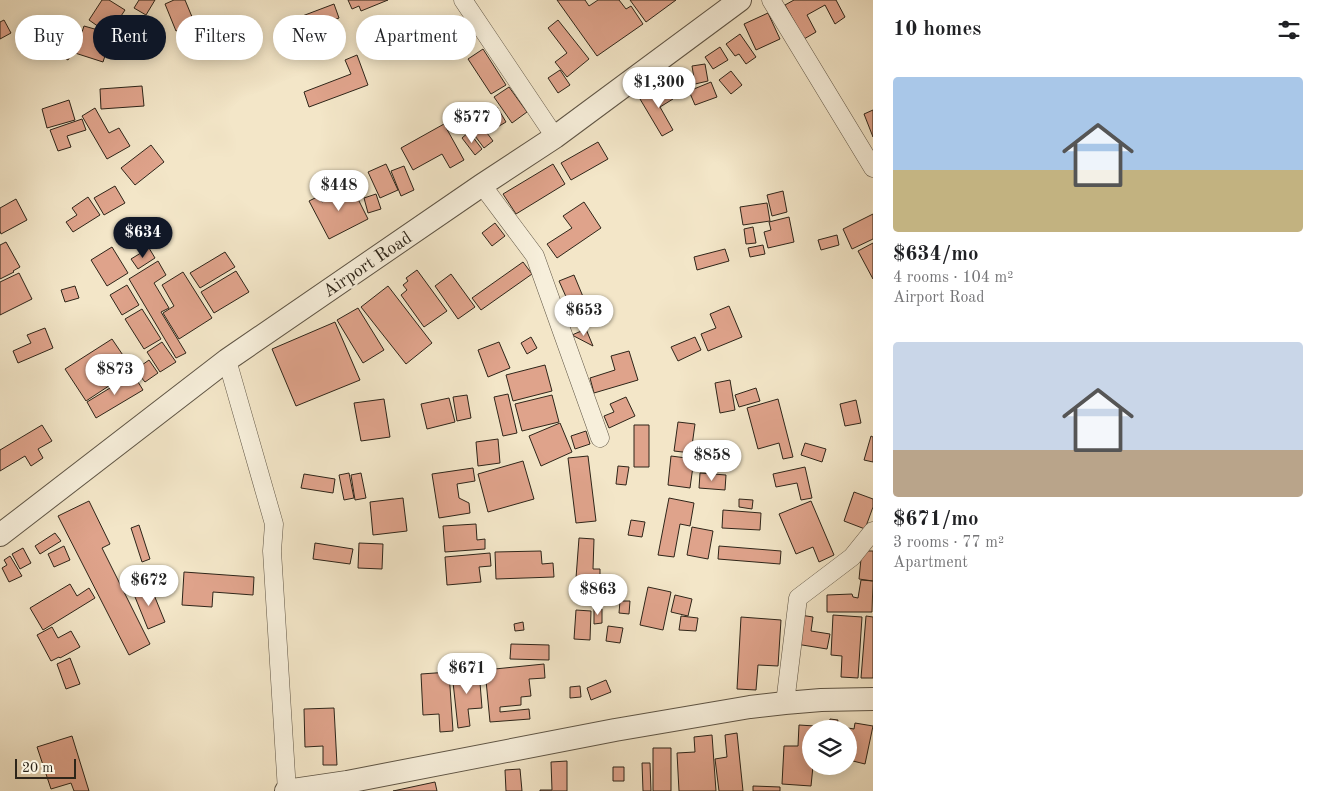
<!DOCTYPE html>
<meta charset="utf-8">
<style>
body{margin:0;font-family:"Old Standard TT",serif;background:#f2f2f2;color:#202124;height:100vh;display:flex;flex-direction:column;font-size:19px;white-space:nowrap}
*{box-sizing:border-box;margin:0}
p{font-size:16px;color:#757577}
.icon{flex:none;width:28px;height:28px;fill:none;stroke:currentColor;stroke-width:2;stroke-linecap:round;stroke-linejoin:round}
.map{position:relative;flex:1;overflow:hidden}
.sheet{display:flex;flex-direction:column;background:#fff;width:450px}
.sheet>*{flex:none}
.hud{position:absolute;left:15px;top:15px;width:475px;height:45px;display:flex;gap:10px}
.fabs{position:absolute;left:802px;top:720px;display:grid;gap:10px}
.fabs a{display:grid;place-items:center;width:55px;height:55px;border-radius:50%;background:#fff;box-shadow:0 2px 12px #0003;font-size:25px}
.scale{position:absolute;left:15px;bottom:12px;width:61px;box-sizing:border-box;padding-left:5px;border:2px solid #2e2519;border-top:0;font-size:14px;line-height:18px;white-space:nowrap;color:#2e2519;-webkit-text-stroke:4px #f7efdb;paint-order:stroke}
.price{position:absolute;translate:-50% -42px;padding:0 11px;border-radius:18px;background:#fff;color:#222;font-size:16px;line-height:32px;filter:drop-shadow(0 1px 2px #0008)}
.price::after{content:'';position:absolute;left:50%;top:30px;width:15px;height:11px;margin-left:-8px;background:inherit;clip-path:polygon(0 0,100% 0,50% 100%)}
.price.active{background:#111827;color:#fff}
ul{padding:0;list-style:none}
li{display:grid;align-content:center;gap:10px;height:265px;padding:0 20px}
li span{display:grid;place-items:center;height:155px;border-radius:5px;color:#555}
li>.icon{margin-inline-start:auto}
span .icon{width:90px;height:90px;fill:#fffc;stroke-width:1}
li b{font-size:21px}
h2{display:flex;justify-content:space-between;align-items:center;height:60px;padding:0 20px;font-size:21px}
.pill{padding:0 18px;border-radius:22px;background:#fff;box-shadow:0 2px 12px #0003;font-size:18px;line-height:45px}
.pill.active{background:#111827;color:#fff}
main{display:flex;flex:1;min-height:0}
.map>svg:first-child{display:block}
.building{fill:#dfa38b;stroke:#2e2519}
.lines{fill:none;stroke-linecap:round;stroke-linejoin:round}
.minor-casing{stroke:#5f5545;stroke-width:19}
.tertiary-casing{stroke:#5f5545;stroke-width:24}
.minor{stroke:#f7efdb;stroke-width:18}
.tertiary{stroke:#f7efdb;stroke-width:22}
.labels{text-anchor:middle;stroke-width:4.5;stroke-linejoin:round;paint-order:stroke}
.street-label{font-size:18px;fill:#2e2519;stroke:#f7efdb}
</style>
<main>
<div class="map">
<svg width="873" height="791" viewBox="0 0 873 791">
<rect width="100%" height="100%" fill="#f3e6c8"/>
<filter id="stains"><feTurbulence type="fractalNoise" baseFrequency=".004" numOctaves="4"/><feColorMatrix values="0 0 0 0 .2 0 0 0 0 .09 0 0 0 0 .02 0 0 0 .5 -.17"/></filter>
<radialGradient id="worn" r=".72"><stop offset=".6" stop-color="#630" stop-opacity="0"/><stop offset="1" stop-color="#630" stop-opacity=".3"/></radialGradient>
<!-- building -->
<path class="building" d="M102,0H109L125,10L109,34L89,20Z
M139,0H155L146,15L134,8Z
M174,0H185L195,24L176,31L165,4Z
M348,0H388L361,11L359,6L352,9Z
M557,0H585L589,6L598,0H619L626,9L631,6L643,24L597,56Z
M630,0H676L646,22Z
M794,0H836L845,17L835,24L825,5L807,15L816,32L804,39L785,5Z
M334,4L339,18L302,32L297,18Z
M768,13L780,39L756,50L744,24Z
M4,20L11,33L0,39V22Z
M558,20L589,59L567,77L555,62L567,53L548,28Z
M84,26L112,34L103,62L75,53Z
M65,34L79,42L68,60L50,49L58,35L63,38Z
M740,34L756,57L746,64L739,54L735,56L726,44Z
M720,47L728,60L713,69L705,57Z
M483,49L506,85L491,94L468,59Z
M357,55L368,85L309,107L304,92L351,74L345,60Z
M705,64L708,81L695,84L692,66Z
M560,70L570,85L558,93L548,78Z
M731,71L742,85L731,94L719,80Z
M688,73L694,84L684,90L678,78Z
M711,82L717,97L695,105L689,91Z
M142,86L144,106L101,109L100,89Z
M509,87L527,112L512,123L494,97Z
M672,87L675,91L670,94L673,99L660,107L673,130L662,136L640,99L651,93L653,96L666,88L667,90Z
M69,100L75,120L47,128L42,109Z
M497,107L506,122L494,129L485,114Z
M95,108L109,133L119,128L130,146L107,159L82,116Z
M479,110L490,125L484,129L493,141L484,148L464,121Z
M873,110V137L864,114Z
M82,119L86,130L67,136L71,147L58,151L50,130Z
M444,124L464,160L450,168L442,154L413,170L401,148Z
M469,132L482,149L475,155L462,138Z
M598,142L608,159L571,180L561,163Z
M151,145L164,162L135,185L121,168Z
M386,164L398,190L380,198L368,172Z
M553,164L565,184L516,214L503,194Z
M404,166L414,190L401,196L391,171Z
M115,186L125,203L104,215L94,198Z
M352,187L368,219L329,239L309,201L319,196L322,202Z
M783,191L787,212L772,216L767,195Z
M376,194L381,209L368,213L364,198Z
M88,197L100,215L73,232L66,222L77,215L72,208Z
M16,199L27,220L1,234L0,231V208Z
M584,202L601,228L557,258L547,244L572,228L563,216Z
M767,203L770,221L743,225L740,207Z
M873,214V239L852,249L843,229Z
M789,217L794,242L768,248L764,232L771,230L769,222Z
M495,223L505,236L492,246L482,233Z
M753,227L756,243L746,244L744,229Z
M837,235L839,245L821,250L818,240Z
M6,242L20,267L13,271L14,272L0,279V245Z
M873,243V279L858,251Z
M763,245L765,254L750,257L748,248Z
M112,247L128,273L107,286L91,260Z
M149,248L155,258L138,269L131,259Z
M725,249L729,261L697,270L694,257Z
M225,252L235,267L200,288L190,273Z
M158,261L166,275L154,283L169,308L161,312L186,353L176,358L129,279Z
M523,262L532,274L481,310L472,298Z
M417,270L447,311L424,327L401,295L407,290L403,285L408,281L406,278Z
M236,271L249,292L214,313L201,292Z
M183,272L212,318L179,339L163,313L174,306L162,285Z
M19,273L32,299L0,315V282Z
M451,274L475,307L458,319L435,286Z
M574,275L589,311L575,317L559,281Z
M127,285L139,305L122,315L110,295Z
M75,286L79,298L65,302L61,290Z
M388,286L432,343L406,364L361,307Z
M729,306L742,337L708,351L701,334L716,328L710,314Z
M358,308L384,350L363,363L337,320Z
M142,309L161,339L144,349L125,319Z
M335,322L360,380L296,406L272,349Z
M45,328L53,348L18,363L13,351L31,343L27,335Z
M586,329L593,346L572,335Z
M531,337L537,348L527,354L521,343Z
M695,337L701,350L678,361L671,347Z
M112,339L133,370L86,401L65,369Z
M162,342L176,362L160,372L147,352Z
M499,342L510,368L488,377L478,350Z
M629,351L638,380L594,393L590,378L615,370L611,356Z
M149,360L158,373L145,382L135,370Z
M545,365L552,391L513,401L506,375Z
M133,374L143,390L96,418L87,402Z
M730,380L735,410L720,413L715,383Z
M756,388L760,401L739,407L735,395Z
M508,394L517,433L503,436L494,397Z
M467,395L471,418L457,421L453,397Z
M552,395L559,422L522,431L515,404Z
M626,397L635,416L609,428L604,416L614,412L610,404Z
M449,398L455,422L427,429L421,404Z
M384,399L390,437L361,441L354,403Z
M778,399L793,457L783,459L779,443L758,449L747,408Z
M856,400L861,423L845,426L840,404Z
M678,422L695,424L691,453L674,451Z
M560,423L572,452L541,466L529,436Z
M42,425L52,441L38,449L43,458L31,466L25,456L0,471V450Z
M634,425H649V467H634Z
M586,431L590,444L575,449L571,436Z
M871,436L873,437V462L864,460Z
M498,439L500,463L478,466L476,442Z
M805,443L826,449L822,462L801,455Z
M588,456L596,521L576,523L568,458Z
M671,456L694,459L690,488L668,485Z
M523,461L534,499L488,512L478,474Z
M618,466L629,467L626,485L616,484Z
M805,467L812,498L801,500L797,483L776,487L773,474Z
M473,468L475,481L457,484L459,498L469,503L470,513L439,518L432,474Z
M349,473L354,498L344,500L339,475Z
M361,473L366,498L355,500L351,475Z
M700,473L726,475L725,490L699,488Z
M304,474L335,479L333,493L301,488Z
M854,492L873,499V507L865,529L844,521Z
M403,498L407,531L373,535L370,502Z
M669,498L694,503L690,526L680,524L674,557L658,555Z
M739,499L753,500L752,509L739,507Z
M89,501L110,544L102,548L150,644L129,655L58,516Z
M811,501L834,555L819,562L813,547L796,554L779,514Z
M723,510L761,513L760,530L722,528Z
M631,520L645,522L642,537L628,535Z
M476,524L477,540L485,539V549L445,552L443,526Z
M139,525L150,559L142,562L131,528Z
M692,527L713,531L708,559L687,555Z
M55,533L61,541L40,554L35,546Z
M579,538L594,539L593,569H600V579L576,578Z
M315,543L353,549L350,564L313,559Z
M359,543L383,544L382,569L358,568Z
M64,546L70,560L54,567L48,554Z
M719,546L781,551L780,564L718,559Z
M23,548L31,563L20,569L12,554Z
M541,551L542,564L553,563L554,577L496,579L495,552Z
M866,551H873V581L859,579L861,559Z
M490,553L491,566L479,567L481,582L447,585L445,557Z
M10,556L22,576L9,582L2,568L7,565L4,560Z
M184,572L254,577L253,595L213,592L212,607L182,605Z
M861,580L873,581L872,612H827V595L852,594L853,597L858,598Z
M70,584L77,596L89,588L95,598L43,630L30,608Z
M150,585L165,622L148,629L133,592Z
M648,587L671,592L663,630L640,625Z
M675,595L692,599L688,616L671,612Z
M620,601H630L629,614L619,613Z
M594,609H602V623L594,624Z
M576,610L591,611L590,640L574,639Z
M800,615L813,617L811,631L830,634L827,649L796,644Z
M833,615L862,617L858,678L841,677L842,656L831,655Z
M681,616L698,618L696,631L679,630Z
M866,616L873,617V678H861Z
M741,617L781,620L778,666L758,665L756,690L737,689Z
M523,622L524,630L515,631L514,624Z
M608,626L623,628L620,643L606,641Z
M52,627L58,638L71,631L80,647L60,658L59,657L51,661L37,635Z
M511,644L549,645V660L510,659Z
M70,658L80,684L66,689L57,664Z
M544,664L545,678L529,679L531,696L521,697V705L500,707V712L529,709L530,719L490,722L485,670Z
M479,670L482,708L468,709L470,726L458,728L452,673Z
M449,672L453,731L440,732L439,714L423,715L421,674Z
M606,680L611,692L591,700L587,688Z
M580,686L581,697L570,698V687Z
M334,708L337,765H323V746L305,747L304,709Z
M830,719L838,720L836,729H828Z
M855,723L873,726L865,764L849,760V729H842V727L854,729Z
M799,725L815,726V729H811V766H813L811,786L782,784L784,746H798Z
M737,733L743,791H719L715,759L727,757L725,735Z
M712,735L716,791H679L677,753L695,752L694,737Z
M72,736L89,791H74L71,783L51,789L37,747Z
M653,748H671V791H653Z
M567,761V791H540V790H552L551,762Z
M642,763H650L651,791H643Z
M613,767H624V781H613Z
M520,769L522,791H506L505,770Z
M435,782L437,791H393Z
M753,786L780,787V791H753Z"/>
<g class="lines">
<!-- minor casing -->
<g class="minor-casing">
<path id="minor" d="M463,0L555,137
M771,0L873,168
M482,185L535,256L600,438
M227,360L274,524L272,551L287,791
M785,703L798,598L852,557L873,531"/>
</g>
<!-- tertiary casing -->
<g class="tertiary-casing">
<path id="tertiary" d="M0,535L227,360L482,185L555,137L740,0
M286,791L347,782L615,730L750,707L785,703L821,700L873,699"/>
</g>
<!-- minor -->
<use href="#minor" class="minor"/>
<!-- tertiary -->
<use href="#tertiary" class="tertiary"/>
</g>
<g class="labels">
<!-- street labels -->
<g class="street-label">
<text transform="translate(367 264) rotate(-34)" y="6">Airport Road</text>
</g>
</g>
<rect width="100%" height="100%" filter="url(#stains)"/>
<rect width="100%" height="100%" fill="url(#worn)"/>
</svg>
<div class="fabs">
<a><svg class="icon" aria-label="layers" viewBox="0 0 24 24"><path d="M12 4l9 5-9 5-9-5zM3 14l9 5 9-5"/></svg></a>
</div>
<div class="scale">20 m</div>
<b class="price" style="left:659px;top:109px">$1,300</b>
<b class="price" style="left:472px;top:144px">$577</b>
<b class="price" style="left:339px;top:212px">$448</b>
<b class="price active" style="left:143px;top:259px">$634</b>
<b class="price" style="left:584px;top:337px">$653</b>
<b class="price" style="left:115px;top:396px">$873</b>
<b class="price" style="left:712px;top:482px">$858</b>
<b class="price" style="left:149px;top:607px">$672</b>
<b class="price" style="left:598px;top:616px">$863</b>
<b class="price" style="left:467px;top:695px">$671</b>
<div class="hud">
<a class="pill">Buy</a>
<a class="pill active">Rent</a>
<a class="pill">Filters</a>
<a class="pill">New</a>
<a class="pill">Apartment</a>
</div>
</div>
<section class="sheet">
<h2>10 homes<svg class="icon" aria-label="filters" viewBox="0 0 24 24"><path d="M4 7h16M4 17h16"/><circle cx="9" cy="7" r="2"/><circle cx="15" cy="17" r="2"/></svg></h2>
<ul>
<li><span style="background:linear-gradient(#a9c7e8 60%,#c2b280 0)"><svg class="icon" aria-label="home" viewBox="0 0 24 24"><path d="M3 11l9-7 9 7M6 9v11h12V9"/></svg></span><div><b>$634/mo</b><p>4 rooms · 104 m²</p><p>Airport Road</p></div></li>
<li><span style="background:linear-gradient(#c9d6e8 70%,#b9a48a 0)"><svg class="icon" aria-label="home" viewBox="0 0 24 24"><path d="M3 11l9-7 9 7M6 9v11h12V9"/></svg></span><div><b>$671/mo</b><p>3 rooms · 77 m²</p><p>Apartment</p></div></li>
</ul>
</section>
</main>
